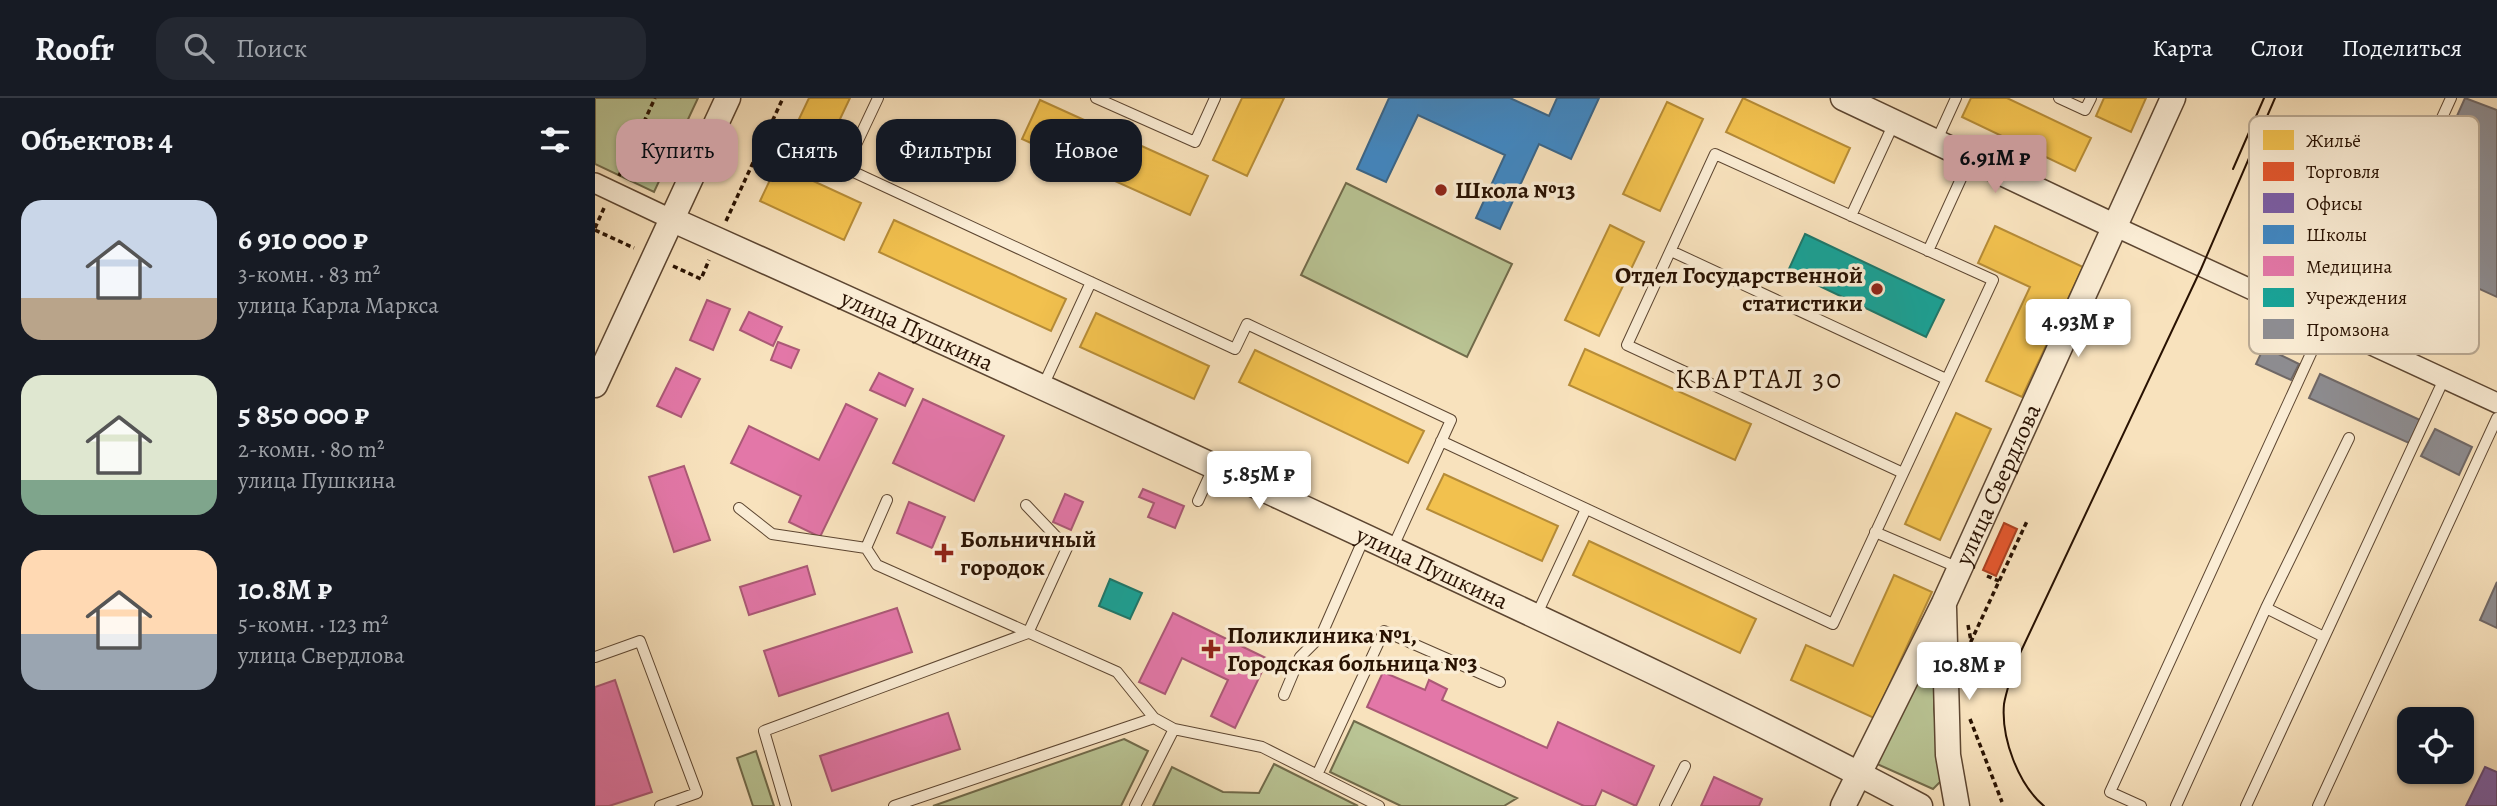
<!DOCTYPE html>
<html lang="ru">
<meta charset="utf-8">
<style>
body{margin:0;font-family:Alegreya,serif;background:#242831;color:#f1f3f6;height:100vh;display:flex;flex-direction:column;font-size:26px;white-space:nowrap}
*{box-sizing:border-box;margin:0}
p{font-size:23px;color:#9ea1a6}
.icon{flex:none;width:38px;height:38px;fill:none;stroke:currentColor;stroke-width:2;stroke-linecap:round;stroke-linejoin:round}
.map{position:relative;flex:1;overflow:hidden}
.drawer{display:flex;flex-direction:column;background:#171b24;width:595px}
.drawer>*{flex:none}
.hud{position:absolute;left:21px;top:21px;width:665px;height:63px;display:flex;gap:14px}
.controls{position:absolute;left:1802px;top:609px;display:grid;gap:14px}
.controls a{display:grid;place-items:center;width:77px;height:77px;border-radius:14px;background:#171b24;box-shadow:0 2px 5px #0004;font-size:35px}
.price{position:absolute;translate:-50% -60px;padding:0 16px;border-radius:7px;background:#fff;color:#222;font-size:23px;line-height:46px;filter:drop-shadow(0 2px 4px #0008)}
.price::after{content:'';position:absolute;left:50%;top:42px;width:21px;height:16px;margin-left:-10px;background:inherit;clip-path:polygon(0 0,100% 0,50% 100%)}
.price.selected{background:#c59692;color:#111}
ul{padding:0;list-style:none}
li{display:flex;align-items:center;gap:21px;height:175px;padding:0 21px}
li span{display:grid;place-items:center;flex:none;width:196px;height:140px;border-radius:21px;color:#555}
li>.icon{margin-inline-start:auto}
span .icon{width:84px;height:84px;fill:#fffc;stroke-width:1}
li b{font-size:30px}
h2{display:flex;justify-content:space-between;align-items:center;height:84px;padding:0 21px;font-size:30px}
.chip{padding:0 24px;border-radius:21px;background:#171b24;box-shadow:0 2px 5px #0004;font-size:24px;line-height:63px}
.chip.selected{background:#c59692;color:#111}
header{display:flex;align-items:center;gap:42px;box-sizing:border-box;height:98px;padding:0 35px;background:#171b24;border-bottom:2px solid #363941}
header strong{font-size:33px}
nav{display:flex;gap:38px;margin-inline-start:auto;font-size:24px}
.search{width:490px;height:63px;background:#242831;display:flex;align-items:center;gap:18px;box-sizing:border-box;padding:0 24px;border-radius:21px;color:#9ea1a6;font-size:26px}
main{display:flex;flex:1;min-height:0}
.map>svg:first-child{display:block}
.green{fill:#b9c494;stroke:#716b4b;stroke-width:2}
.homes{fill:#f2c14e;stroke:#b68c37;stroke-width:2}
.shops{fill:#e4572e;stroke:#ac4221;stroke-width:2}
.offices{fill:#7b5ea7;stroke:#624776;stroke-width:2}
.schools{fill:#3f88c5;stroke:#38658a;stroke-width:2}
.health{fill:#e377a8;stroke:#ab5976;stroke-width:2}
.public{fill:#17a398;stroke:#1c786b;stroke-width:2}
.industry{fill:#8d8d92;stroke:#6f6867;stroke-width:2}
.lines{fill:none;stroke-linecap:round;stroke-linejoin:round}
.service-casing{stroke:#5d4631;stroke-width:12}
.minor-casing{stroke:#5d4631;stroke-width:22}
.tertiary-casing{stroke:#5d4631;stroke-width:27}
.path{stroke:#291202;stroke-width:3.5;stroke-dasharray:5 3.5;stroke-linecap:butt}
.service{stroke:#faecd4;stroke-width:10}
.minor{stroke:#faecd4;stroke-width:19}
.tertiary{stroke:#faecd4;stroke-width:24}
.tram{stroke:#291202;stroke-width:2}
.poi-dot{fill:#8f2418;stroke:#faecd4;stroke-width:2.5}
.labels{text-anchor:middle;stroke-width:7;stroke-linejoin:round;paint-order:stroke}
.poi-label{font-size:24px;font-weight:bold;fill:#291202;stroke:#faecd4;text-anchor:start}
.street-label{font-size:24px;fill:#291202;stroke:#faecd4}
.quarter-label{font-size:28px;letter-spacing:2px;fill:#291202;stroke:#faecd4}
.key{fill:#faecd4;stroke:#bbab95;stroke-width:2}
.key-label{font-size:19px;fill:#291202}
</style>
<header>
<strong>Roofr</strong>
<div class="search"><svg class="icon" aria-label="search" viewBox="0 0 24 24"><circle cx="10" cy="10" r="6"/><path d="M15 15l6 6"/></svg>Поиск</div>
<nav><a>Карта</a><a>Слои</a><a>Поделиться</a></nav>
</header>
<main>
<section class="drawer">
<h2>Объектов: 4<svg class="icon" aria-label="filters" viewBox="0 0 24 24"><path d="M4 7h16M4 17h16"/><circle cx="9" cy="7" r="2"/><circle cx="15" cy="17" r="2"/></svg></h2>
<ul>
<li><span style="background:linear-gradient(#c9d6e8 70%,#b9a48a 0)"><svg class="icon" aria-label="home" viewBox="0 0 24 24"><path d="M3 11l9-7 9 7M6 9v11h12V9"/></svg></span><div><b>6 910 000 ₽</b><p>3-комн. · 83 m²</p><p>улица Карла Маркса</p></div></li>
<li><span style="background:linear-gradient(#dfe7d0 75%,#7fa58c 0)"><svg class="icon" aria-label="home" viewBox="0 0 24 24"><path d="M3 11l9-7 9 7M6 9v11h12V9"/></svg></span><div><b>5 850 000 ₽</b><p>2-комн. · 80 m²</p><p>улица Пушкина</p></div></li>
<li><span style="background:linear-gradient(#ffd9b3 60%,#9aa5b1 0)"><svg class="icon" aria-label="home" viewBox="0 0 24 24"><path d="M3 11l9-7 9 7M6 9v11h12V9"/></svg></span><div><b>10.8M ₽</b><p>5-комн. · 123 m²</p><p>улица Свердлова</p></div></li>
</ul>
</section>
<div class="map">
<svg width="1902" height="708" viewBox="0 0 1902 708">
<rect width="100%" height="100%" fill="#f8e2bd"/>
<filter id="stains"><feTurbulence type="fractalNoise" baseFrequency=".00286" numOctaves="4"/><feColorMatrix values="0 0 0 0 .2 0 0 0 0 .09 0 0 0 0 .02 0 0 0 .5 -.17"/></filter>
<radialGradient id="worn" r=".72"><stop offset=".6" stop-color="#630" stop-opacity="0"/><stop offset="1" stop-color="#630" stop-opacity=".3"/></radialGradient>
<!-- green -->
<path class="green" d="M0,0H103L59,94L0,66Z
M751,85L917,166L872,259L706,177Z
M1325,574L1340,582L1339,611L1347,682L1338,691L1282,666Z
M759,623L922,700L909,708H806L735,674Z
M529,641L553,653L526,708H338Z
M161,653L179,708H158L142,660Z
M679,666L763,708H558L577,669L628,694L664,695Z"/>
<!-- homes -->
<path class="homes" d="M214,0H255L216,82L266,105L249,142L165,103Z
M647,0H689L652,78L618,62Z
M1148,0L1255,50L1239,85L1131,34Z
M1376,0H1412L1496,40L1480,73L1367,19Z
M1509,0H1551L1536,34L1501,18Z
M445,2L613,78L595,117L427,41Z
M1072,4L1108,21L1065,113L1028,96Z
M299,122L471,201L456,233L284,154Z
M1015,127L1049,144L1004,238L970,222Z
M1400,128L1488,169L1427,299L1391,283L1435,189L1383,165Z
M501,215L614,268L599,301L485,249Z
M990,251L1156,326L1140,362L974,287Z
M660,252L829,333L813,365L644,284Z
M1361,315L1396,331L1345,442L1310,426Z
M849,376L963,428L947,463L832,411Z
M994,443L1161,521L1145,555L978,477Z
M1299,477L1337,494L1279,620L1196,582L1211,547L1258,568Z"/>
<!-- shops -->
<path class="shops" d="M1409,425L1422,431L1401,478L1388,472Z"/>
<!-- offices -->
<path class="offices" d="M1890,669L1902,674V708H1871Z"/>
<!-- schools -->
<path class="schools" d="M794,0H915L954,18L962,0H1004L976,61L944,46L905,131L881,120L910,57L823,17L791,84L762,71Z"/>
<!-- health -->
<path class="health" d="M112,202L135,211L118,252L95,242Z
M154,214L187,229L178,248L145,232Z
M183,244L204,252L196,270L176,262Z
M81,270L105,281L86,319L62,308Z
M284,275L318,291L310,308L275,292Z
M328,301L409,338L379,403L298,365Z
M251,306L282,321L225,439L194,424L206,398L136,365L154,328L224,362Z
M89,368L115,442L79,454L54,379Z
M548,391L589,408L580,430L553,419L559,405L544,399Z
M470,396L488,404L476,432L458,424Z
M314,404L350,419L337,450L302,435Z
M212,468L220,496L154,517L145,489Z
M302,510L317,554L184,598L169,553Z
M578,515L673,561L640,630L616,618L633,582L587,560L570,596L544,584Z
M788,574L830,592L834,582L852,591L847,602L952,650L963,624L1059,668L1041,708L1007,692L1000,708H989L772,609Z
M20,582L57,694L14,708H0V589Z
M353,615L365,651L237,693L225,658Z
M1119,679L1167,701L1164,708H1106Z"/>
<!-- public -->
<path class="public" d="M1210,136L1349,202L1331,239L1193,173Z
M515,481L547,495L535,521L504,508Z"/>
<!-- industry -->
<path class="industry" d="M1870,0L1902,12V199L1854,177L1862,159L1825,142L1869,46L1853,38Z
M1669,249L1704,266L1696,282L1661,266Z
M1725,276L1825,322L1814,345L1714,300Z
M1840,331L1877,349L1864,377L1826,358Z
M1902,484V530L1885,522Z"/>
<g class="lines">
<!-- service casing -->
<g class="service-casing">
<path id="service" d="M283,0L250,70L640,251L652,226L856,322L797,451
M501,0L600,44L620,0
M1464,0L1490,12L1496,0
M1341,44L1361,0
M1256,118L1299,25
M1076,153L1351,281
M1333,153L1375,61
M1749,235L1856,0
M448,288L496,184
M846,343L1238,526C1291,412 1344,297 1398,182L1120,56L1032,247L1308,375
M292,402L271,450L282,467L522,574L559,620L579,631L667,649L784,708
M603,403L619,368
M144,410L177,436L271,450
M1280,434L1364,470
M1671,510L1729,539
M941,518L991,411
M0,559L45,543L102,695L65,708
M689,597L705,559L726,538L769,440
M722,677L789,533L905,584
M191,708L169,633L433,535L472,450L431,407
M299,708L559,620
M540,708L579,631
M1070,708L1090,668
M1546,708L1515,694L1729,227
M1581,708L1671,510L1754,340
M1651,708L1849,281
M1723,708L1902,320"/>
</g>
<!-- minor casing -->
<g class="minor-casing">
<path id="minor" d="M0,85L78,122
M1519,128L1902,305"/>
</g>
<!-- tertiary casing -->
<g class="tertiary-casing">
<g id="tertiary">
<path d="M1248,0L1519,128"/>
<path id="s1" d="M78,122C324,232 570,345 814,459C986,539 1158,619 1325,708"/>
<path d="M0,287L133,0"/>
<path d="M1349,510L1353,657L1362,708"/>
<path id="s2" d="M1248,708L1349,505L1578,0"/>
</g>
</g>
<!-- path -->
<path class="path" d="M24,78L60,0
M131,123L188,0
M0,130L9,110
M0,132L39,150
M78,168L106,181L114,162
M1392,478L1404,483
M1373,527L1376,543
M1372,552L1433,421
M1375,621L1407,704"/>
<!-- service -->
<use href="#service" class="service"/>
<!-- minor -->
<use href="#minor" class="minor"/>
<!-- tertiary -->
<use href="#tertiary" class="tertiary"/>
<!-- tram -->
<path class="tram" d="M1638,71L1669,0
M1449,708C1423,686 1406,640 1409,606C1411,594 1416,581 1419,568L1606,171L1680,0"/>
</g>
<!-- markers -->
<g class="poi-dot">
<circle cx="846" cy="92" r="7"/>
<circle cx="1282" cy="191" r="7"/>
<path d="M345.5 444.5h7v7h7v7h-7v7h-7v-7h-7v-7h7z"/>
<path d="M612.5 540.5h7v7h7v7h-7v7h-7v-7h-7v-7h7z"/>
</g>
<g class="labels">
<!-- poi labels -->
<g class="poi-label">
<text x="860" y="100">Школа №13</text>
<text x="1268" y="185" text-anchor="end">Отдел Государственной<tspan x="1268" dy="28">статистики</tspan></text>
<text x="365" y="449">Больничный<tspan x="365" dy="28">городок</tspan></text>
<text x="632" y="545">Поликлиника №1,<tspan x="632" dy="28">Городская больница №3</tspan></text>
</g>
<!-- street labels -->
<g class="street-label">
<text dy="8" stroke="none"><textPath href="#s1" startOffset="268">улица Пушкина</textPath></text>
<text dy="8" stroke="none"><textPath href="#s2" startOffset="357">улица Свердлова</textPath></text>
<text dy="8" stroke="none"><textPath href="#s1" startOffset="835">улица Пушкина</textPath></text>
</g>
<!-- quarter labels -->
<g class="quarter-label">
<text x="1164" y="290">КВАРТАЛ 30</text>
</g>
</g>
<!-- legend -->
<rect x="1654" y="18" width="230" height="238" rx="10" class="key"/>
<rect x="1668" y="32" width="31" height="20" fill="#f2c14e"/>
<rect x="1668" y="64" width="31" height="19" fill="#e4572e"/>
<rect x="1668" y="95" width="31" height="20" fill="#7b5ea7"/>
<rect x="1668" y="127" width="31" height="19" fill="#3f88c5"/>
<rect x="1668" y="158" width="31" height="20" fill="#e377a8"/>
<rect x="1668" y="190" width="31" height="19" fill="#17a398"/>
<rect x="1668" y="221" width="31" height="20" fill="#8d8d92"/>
<g class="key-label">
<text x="1711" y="49">Жильё</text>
<text x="1711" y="80">Торговля</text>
<text x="1711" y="112">Офисы</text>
<text x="1711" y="143">Школы</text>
<text x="1711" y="175">Медицина</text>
<text x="1711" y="206">Учреждения</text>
<text x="1711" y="238">Промзона</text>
</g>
<rect width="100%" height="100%" filter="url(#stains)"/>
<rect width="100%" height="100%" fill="url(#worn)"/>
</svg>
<div class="controls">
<a><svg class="icon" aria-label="locate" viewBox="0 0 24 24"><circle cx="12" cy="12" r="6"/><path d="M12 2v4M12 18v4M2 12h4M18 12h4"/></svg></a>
</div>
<b class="price selected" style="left:1400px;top:97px">6.91M ₽</b>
<b class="price" style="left:1483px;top:261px">4.93M ₽</b>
<b class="price" style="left:664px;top:413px">5.85M ₽</b>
<b class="price" style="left:1374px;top:604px">10.8M ₽</b>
<div class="hud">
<a class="chip selected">Купить</a>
<a class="chip">Снять</a>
<a class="chip">Фильтры</a>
<a class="chip">Новое</a>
</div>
</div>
</main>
